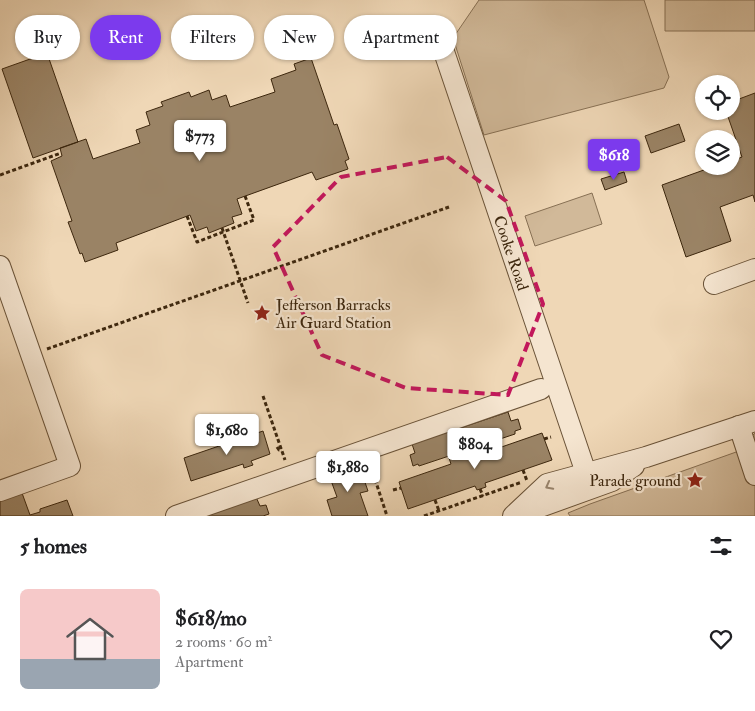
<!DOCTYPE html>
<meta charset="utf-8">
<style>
body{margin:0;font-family:"IM FELL Double Pica",serif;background:#f6f6f6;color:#202124;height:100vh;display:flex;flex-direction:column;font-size:19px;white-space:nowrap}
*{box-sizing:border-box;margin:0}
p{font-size:16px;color:#757577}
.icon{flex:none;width:28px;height:28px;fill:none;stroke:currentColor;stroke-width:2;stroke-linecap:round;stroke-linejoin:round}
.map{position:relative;height:516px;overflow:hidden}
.sheet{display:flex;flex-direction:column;background:#fff;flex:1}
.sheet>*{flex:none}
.guide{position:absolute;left:15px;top:15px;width:500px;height:45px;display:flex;gap:10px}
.tools{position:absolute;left:695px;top:75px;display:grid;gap:10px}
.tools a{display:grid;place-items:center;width:45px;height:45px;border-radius:50%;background:#fff;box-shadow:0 1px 4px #0004;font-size:25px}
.price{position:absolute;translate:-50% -42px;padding:0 11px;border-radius:5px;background:#fff;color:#222;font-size:16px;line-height:32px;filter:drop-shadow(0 1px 2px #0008)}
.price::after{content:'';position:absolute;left:50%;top:30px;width:15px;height:11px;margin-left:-8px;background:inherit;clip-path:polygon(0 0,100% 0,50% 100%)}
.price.selected{background:#7c3aed;color:#fff}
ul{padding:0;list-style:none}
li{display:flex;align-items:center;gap:15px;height:125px;padding:0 20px}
li span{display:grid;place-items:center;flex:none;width:140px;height:100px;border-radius:8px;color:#555}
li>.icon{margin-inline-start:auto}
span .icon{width:60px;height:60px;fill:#fffc;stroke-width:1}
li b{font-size:21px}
h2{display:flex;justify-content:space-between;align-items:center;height:60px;padding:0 20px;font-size:21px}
.tag{padding:0 18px;border-radius:22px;background:#fff;box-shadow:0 1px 4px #0004;font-size:18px;line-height:45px}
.tag.selected{background:#7c3aed;color:#fff}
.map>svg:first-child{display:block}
.green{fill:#d1b999;stroke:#877054}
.building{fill:#9a8365;stroke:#3d270e}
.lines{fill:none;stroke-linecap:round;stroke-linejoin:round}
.minor-casing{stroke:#6a5338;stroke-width:22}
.path{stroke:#3d270e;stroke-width:3;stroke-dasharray:4 2.5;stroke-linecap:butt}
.minor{stroke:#f5e5d0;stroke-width:20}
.oneway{stroke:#99866f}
.marked{fill:none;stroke:#c2185b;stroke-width:4;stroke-dasharray:10 6;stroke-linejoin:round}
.labels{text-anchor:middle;stroke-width:4.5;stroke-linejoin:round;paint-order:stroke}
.street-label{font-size:16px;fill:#3d270e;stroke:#f5e5d0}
.poi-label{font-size:16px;fill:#3d270e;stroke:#f5e5d0;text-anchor:start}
</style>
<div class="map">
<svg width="755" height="516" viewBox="0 0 755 516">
<rect width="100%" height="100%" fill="#efd7b6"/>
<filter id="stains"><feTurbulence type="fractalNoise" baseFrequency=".004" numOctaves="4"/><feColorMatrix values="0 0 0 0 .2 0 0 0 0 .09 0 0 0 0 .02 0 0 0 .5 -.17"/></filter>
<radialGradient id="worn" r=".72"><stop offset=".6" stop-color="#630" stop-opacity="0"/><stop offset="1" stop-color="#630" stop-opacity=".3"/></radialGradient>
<!-- green -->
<path class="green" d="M479,0H644L669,77L664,88L484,135L453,38Z
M665,0H755V31H665Z
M592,193L602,224L535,246L525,216Z
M755,433V516H570L568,513L590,504L753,446L752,436Z"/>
<!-- building -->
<path class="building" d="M47,53L78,142L33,158L2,69Z
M311,58L334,125L337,124L349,159L345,161L348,169L316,180L312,172L237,199L242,214L232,217L234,223L209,233L207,227L196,231L190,215L116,243L118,250L85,262L82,253L80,254L68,222L72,221L51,161L62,156L60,148L86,139L93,159L140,143L136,130L150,125L146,112L163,106L161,102L189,92L191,97L209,90L212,100L226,95L230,107L275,92L271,79L296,70L294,64Z
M755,93V202L753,195L720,207L731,241L686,257L662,185L715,166H731V161L742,157L726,111H731V102Z
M679,124L685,141L651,153L645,136Z
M624,172L627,182L605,190L601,179Z
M508,412L511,421L518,419L521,429L515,431V434L419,466L418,464L413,466L410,455L415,453L412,444Z
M263,431L270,454L251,461L253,465L244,468L243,464L191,481L184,458Z
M542,433L552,460L485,483L486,487L477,490L475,486L408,509L399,482L451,464L449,458L488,444L490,451Z
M359,465L368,491L360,493L368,516H332L327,500L337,497L329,475Z
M22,493L30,515L40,512V509L67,500L73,516H0V501Z
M256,497L260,506L266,505L269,514L263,516H201Z"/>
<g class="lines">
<!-- minor casing -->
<g class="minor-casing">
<g id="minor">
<path id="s1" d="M437,31L586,473"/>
<path d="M0,266L70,466L0,491"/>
<path d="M714,284L755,269"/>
<path d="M739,426L755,475"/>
<path d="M176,516L541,389"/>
<path d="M513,516L547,484L646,457L755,421"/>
<path d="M522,516L540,507L612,481L634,466"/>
</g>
</g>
<!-- path -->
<path class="path" d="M0,175L61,153
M187,216L197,242L254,220L245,196
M222,228L248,303
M47,349L449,207
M263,396L285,460
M544,439L551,437
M277,447L279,450H282
M371,467L387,516
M523,470L527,481
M480,489L483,496
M393,490L401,488
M435,500L439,511
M424,516L522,482"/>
<!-- minor -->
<use href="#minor" class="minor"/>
</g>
<!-- one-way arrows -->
<defs><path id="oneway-chevron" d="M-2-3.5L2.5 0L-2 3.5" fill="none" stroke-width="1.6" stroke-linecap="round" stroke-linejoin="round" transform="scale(1.25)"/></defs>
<use class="oneway" href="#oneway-chevron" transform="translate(549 486) rotate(152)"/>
<!-- marked area -->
<path class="marked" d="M447,157L506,201L543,304L508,395L406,388L322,355L273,247L341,177Z"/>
<!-- icons -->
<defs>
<g id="sight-bare" transform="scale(1.35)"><path d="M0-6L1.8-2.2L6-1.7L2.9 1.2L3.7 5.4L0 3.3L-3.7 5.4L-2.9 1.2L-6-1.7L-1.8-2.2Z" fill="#8f2418" stroke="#f5e5d0" stroke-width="2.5" paint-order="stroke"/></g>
</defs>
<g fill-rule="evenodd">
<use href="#sight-bare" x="262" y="313"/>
<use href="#sight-bare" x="695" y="480"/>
</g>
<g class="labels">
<!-- street labels -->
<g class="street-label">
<text dy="6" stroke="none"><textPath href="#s1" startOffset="234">Cooke Road</textPath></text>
</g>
<!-- poi labels -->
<g class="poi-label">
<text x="276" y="310">Jefferson Barracks<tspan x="276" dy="18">Air Guard Station</tspan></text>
<text x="681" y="486" text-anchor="end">Parade ground</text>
</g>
</g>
<rect width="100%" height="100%" filter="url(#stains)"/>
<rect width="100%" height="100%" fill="url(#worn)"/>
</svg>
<div class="tools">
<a><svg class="icon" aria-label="locate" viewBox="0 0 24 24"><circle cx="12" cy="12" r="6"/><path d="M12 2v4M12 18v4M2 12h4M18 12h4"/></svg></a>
<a><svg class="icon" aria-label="layers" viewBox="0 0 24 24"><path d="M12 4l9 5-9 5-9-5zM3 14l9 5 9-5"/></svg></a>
</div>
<b class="price" style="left:200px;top:162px">$773</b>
<b class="price selected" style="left:614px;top:181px">$618</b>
<b class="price" style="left:227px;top:456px">$1,680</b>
<b class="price" style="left:475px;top:470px">$804</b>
<b class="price" style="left:348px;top:493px">$1,880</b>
<div class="guide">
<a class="tag">Buy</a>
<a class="tag selected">Rent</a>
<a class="tag">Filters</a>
<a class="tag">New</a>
<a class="tag">Apartment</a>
</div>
</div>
<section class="sheet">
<h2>5 homes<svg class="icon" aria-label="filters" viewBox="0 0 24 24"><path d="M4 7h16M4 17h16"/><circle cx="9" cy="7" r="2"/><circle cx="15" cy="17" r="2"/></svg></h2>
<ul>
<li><span style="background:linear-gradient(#f6c9c9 70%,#9aa5b1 0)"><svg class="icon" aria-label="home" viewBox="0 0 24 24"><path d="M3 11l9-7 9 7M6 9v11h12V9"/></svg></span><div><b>$618/mo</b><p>2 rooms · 60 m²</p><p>Apartment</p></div><svg class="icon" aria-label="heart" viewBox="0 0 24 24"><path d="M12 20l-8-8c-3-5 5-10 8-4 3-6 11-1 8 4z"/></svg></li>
</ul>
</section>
